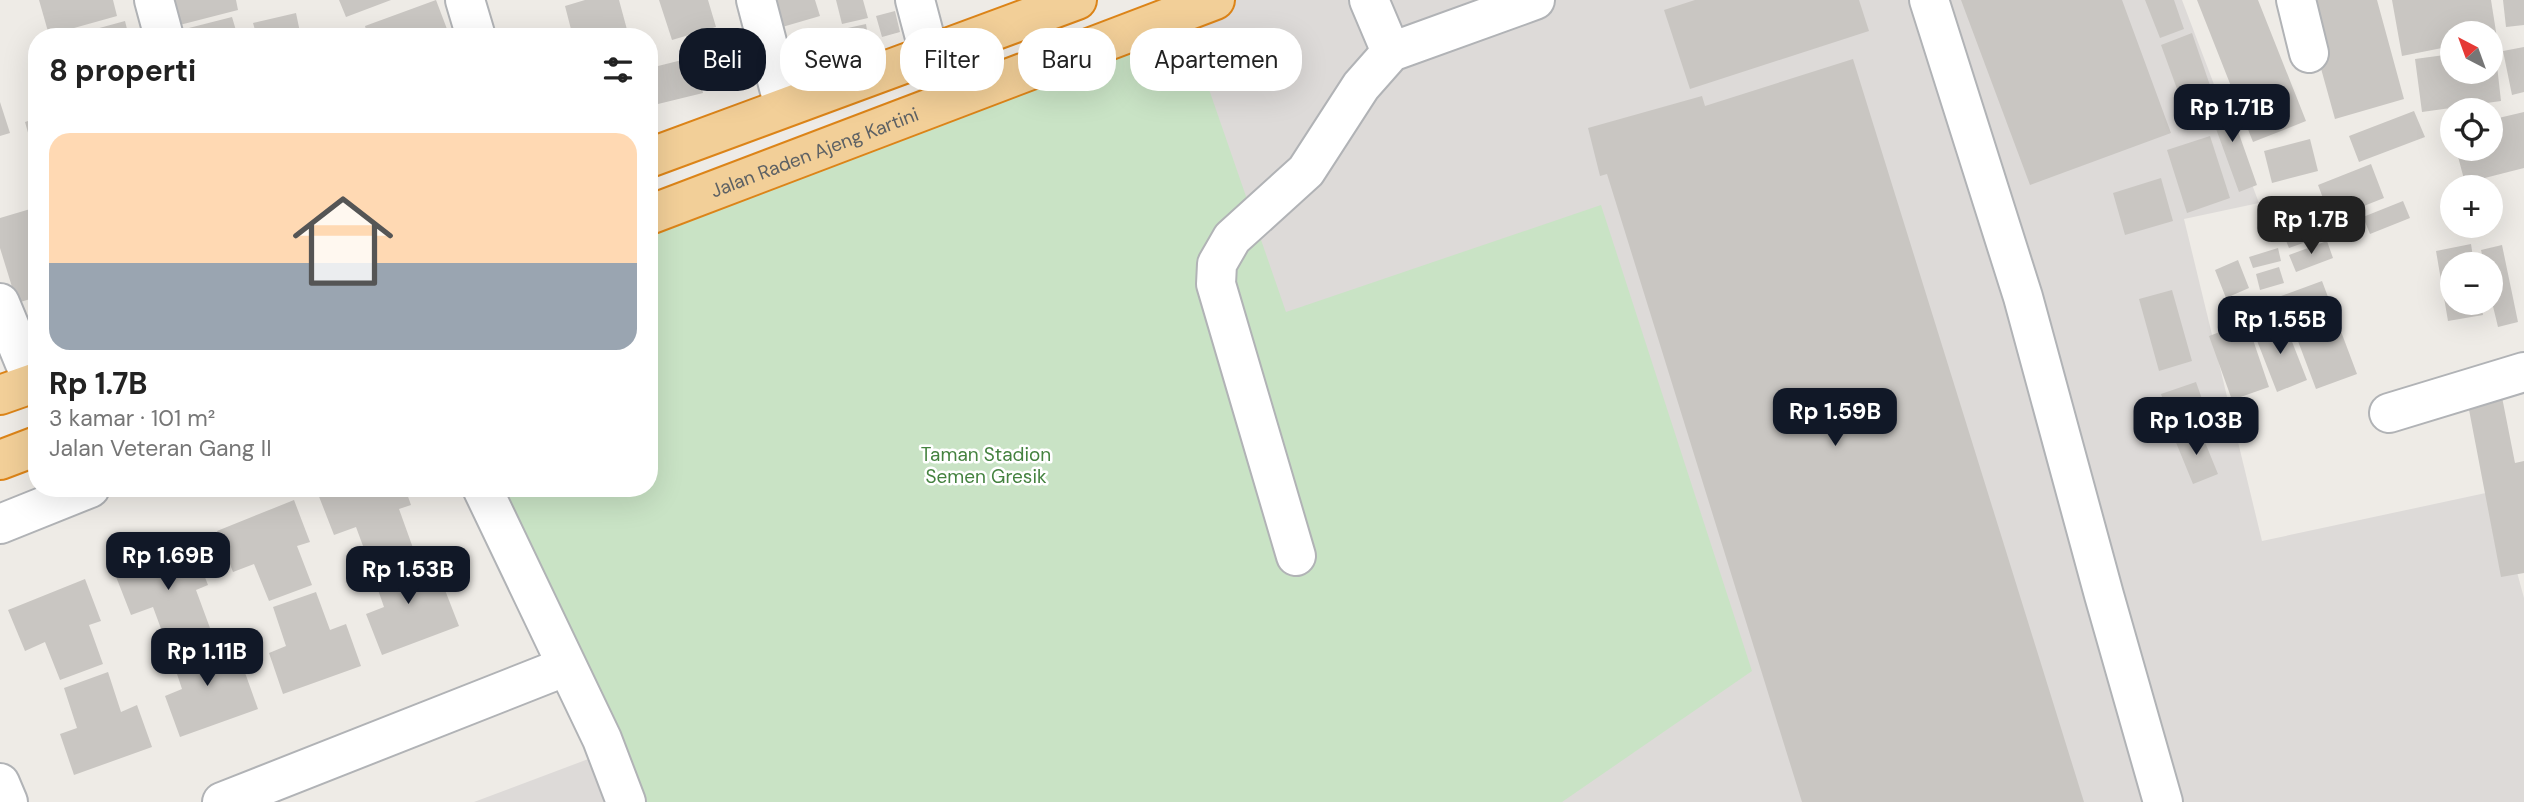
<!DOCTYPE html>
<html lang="id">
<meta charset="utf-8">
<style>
body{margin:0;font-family:"DM Sans",sans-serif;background:#f6f6f6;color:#222;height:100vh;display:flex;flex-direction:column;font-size:26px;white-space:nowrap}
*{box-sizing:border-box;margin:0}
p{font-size:23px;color:#767676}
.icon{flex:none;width:38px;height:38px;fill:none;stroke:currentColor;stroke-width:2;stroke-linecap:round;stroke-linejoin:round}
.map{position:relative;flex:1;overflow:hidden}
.side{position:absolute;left:28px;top:28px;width:630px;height:469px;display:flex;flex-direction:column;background:#fff;border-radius:28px;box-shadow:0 7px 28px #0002}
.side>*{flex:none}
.guide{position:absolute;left:679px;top:28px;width:665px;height:63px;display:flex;gap:14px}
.needle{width:46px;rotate:319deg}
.tools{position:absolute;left:2440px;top:21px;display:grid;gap:14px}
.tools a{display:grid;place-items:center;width:63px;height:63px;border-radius:50%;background:#fff;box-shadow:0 7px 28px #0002;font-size:35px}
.price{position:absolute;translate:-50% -60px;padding:0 16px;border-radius:14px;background:#111827;color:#fff;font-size:23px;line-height:46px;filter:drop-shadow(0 2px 4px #0008)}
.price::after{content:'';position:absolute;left:50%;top:42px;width:21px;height:16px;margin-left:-10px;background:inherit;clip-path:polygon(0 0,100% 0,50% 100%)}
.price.active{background:#222;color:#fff}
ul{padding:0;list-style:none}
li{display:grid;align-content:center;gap:14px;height:371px;padding:0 21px}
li+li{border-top:2px solid #e0e0e0}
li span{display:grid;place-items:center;height:217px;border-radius:21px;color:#555}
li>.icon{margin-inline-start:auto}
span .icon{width:126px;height:126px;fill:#fffc;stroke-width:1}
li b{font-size:30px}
h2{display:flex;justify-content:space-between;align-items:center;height:84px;padding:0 21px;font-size:30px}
.pill{padding:0 24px;border-radius:28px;background:#fff;box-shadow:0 7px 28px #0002;font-size:24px;line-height:63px}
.pill.active{background:#111827;color:#fff}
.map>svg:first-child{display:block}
.industrial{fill:#dddad8}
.green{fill:#c9e3c5}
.building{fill:#c9c6c2}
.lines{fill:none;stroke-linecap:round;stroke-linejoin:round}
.minor-casing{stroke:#b1b3b6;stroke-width:42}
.highway-casing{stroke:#dc8418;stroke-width:42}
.minor{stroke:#fff;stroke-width:38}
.highway{stroke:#f2cf98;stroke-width:38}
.labels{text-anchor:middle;stroke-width:5;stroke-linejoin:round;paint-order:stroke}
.street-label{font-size:19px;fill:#5d6164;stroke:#fff}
.park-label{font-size:19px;fill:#44823f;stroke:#fff}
</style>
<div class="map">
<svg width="2524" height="802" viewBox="0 0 2524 802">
<rect width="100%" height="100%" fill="#eeebe6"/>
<!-- industrial -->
<path class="industrial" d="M1235,0H2182L2259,203L2184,219L2262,541L2495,491L2524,598V802H474L607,752L649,488L1184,17Z"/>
<!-- green -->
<path class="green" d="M1184,17L1286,312L1601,205L1752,671L1562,802H628L494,488H649V214Z"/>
<!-- building -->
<path class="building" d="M39,0H113L117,16L49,35Z
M157,0H236L238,10L164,29Z
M339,0H391L346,17Z
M436,0L450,37H368L365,26Z
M585,0H619L629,37H573L565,6Z
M659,0H708L716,27L672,40Z
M764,0H815L820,16L772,30Z
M836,0H863L868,18L842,24Z
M1695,0H1859L1869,31L1690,89L1664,10Z
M1961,0H2122L2171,133L2030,185Z
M2145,0H2174L2184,29L2160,38Z
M2197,0H2258L2306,121L2253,142Z
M2302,0H2377L2404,99L2335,119Z
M2392,0H2491L2497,38L2490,39V33H2452V46L2402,56Z
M2503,0H2524V25L2506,27Z
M895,11L900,32L882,37L876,16Z
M296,13L301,37H257L253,23Z
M232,17L238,37H183L181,30Z
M125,21L129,37H70V36Z
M866,24L870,48L830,56L825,33Z
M2192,33L2214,97L2184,108L2161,45Z
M718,42L728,80L709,85L699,47Z
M2524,47V92L2512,95L2503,51Z
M2495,48L2501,101L2422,112L2415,59L2452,54V72H2490V49Z
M694,57L703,93L658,104L650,68Z
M1853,59L2084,802H1802L1607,174L1600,176L1588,128L1702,96L1705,106Z
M2226,97L2257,185L2239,192L2207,104Z
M0,102L10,133L0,136Z
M2414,111L2425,137L2359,162L2349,136Z
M2524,112V168L2465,183L2456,149H2490V120Z
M37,118V161H36L25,122Z
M2210,136L2230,198L2187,213L2167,150Z
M2310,139L2318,171L2272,183L2264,151Z
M2371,164L2384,198L2331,219L2318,185Z
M2161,178L2173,221L2125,235L2113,193Z
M2403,201L2410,218L2370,234L2363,217Z
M2301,206L2306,219L2288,225L2283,212Z
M37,207V297L17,303L0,248V218Z
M2319,223L2323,236L2289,248L2284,236Z
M2327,241L2333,258L2296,272L2289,255Z
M2471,244L2474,264H2452V303H2481L2483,315L2448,321L2436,251Z
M2502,245L2518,322L2498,327L2490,294V264H2484L2481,250Z
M2278,248L2281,261L2253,268L2249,257Z
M2238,260L2249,288L2226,298L2215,270Z
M2279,267L2284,283L2260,290L2256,274Z
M2322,281L2357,374L2316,389L2281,296Z
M2172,290L2192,361L2159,371L2139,299Z
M2284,321L2307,380L2277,392L2254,333Z
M2247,322L2269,387L2232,400L2209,336Z
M2196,382L2208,416L2173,428L2161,394Z
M2500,387L2515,463L2524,461V573L2501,577L2466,394Z
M2200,430L2218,474L2193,484L2175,440Z
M333,488H405L411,505L399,509L413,548L370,565L356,527L334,535L318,494Z
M294,500L310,542L297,546L312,585L269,601L254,564L233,572L217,531Z
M192,544L208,585L196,590L210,628L167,645L153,607L131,615L115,574Z
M414,552L428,591L443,585L459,626L382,655L366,614L384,607L370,567Z
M85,579L101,621L89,625L103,664L60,680L45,642L25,651L8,610Z
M316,592L330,630L346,624L361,666L283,694L269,653L286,646L273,607Z
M213,634L226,674L243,667L258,709L180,737L165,696L182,689L169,650Z
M108,672L121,712L137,705L152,747L74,775L60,734L77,728L64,688Z"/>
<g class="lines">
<!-- minor casing -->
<g class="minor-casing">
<path id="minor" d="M154,0L164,37
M465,0L476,37
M756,0L784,107
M915,0L929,53
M1369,0L1391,52L1535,0
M1929,0L2023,297L2104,595L2163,802
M2296,0L2309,53
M0,303L33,383
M2389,413L2524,372
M482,488L602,739L626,802
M0,524L90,488
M1296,556L1216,284L1217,264L1232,238L1306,171L1361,86L1391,52
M0,783L8,802
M222,802L567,666"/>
</g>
<!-- highway casing -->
<g class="highway-casing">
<g id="highway">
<path d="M649,158L1077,0"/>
<path id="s1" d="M649,215L1215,0"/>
<path d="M0,395L37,382"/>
<path d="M0,460L37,446"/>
</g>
</g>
<!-- minor -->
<use href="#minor" class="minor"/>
<!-- highway -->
<use href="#highway" class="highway"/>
</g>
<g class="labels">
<!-- street labels -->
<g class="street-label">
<text dy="7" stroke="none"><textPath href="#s1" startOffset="177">Jalan Raden Ajeng Kartini</textPath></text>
</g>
<!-- park labels -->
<g class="park-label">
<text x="986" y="461">Taman Stadion<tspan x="986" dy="22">Semen Gresik</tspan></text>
</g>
</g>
</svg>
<div class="tools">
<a><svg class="needle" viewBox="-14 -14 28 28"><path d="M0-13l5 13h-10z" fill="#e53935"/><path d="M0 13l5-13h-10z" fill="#767676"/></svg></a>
<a><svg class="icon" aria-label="locate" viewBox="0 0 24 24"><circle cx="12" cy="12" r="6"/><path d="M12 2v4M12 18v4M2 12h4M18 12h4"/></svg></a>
<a>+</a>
<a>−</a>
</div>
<b class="price" style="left:2232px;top:144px">Rp 1.71B</b>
<b class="price active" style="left:2311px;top:256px">Rp 1.7B</b>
<b class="price" style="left:2280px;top:356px">Rp 1.55B</b>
<b class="price" style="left:1835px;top:448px">Rp 1.59B</b>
<b class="price" style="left:2196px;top:457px">Rp 1.03B</b>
<b class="price" style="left:168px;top:592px">Rp 1.69B</b>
<b class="price" style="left:408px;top:606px">Rp 1.53B</b>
<b class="price" style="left:207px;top:688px">Rp 1.11B</b>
<div class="guide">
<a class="pill active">Beli</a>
<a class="pill">Sewa</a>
<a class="pill">Filter</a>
<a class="pill">Baru</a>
<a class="pill">Apartemen</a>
</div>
<section class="side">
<h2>8 properti<svg class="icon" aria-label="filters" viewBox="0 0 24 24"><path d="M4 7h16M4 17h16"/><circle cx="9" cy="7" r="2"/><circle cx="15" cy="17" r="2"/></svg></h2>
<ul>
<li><span style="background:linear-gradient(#ffd9b3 60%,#9aa5b1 0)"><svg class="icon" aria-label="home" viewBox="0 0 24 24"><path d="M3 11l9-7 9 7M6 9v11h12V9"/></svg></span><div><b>Rp 1.7B</b><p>3 kamar · 101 m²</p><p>Jalan Veteran Gang II</p></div></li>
</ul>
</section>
</div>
